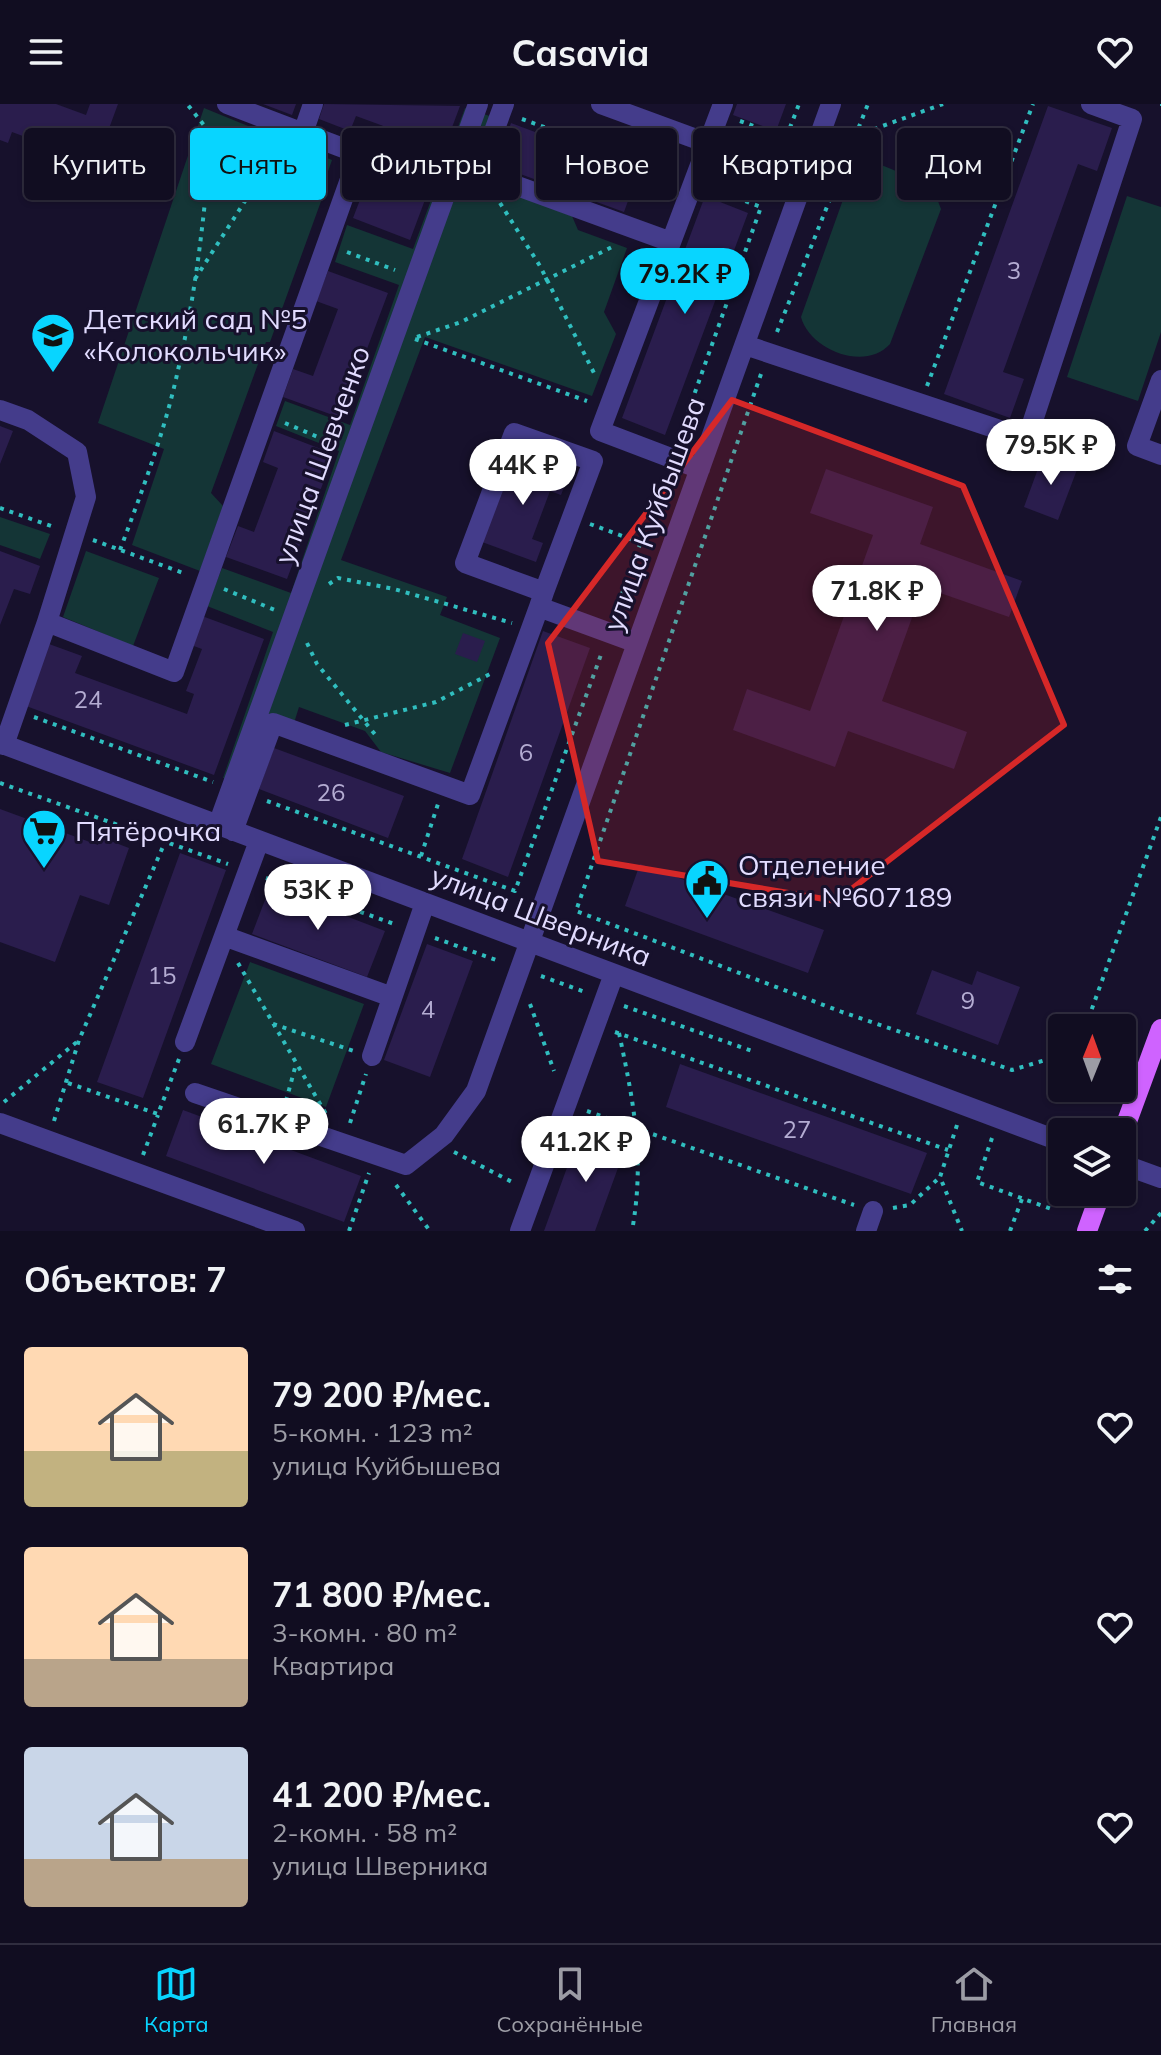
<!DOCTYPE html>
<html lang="ru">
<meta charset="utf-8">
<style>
body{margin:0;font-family:Mulish,sans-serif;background:#1e1b2e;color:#f1f3f6;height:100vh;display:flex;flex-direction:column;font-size:30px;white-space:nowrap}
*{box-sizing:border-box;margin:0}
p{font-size:26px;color:#9c9ca5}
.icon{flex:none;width:44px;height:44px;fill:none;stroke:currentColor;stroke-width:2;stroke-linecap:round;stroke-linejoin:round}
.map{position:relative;height:1127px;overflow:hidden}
.details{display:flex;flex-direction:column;background:#110d21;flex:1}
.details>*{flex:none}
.hud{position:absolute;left:24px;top:24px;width:1114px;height:72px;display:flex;gap:16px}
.needle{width:52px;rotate:1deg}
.controls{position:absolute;left:1048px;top:910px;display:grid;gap:16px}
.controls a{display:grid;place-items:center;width:88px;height:88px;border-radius:8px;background:#110d21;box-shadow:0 2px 6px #0004,0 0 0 2px #302d3f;font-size:40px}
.price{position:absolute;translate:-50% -68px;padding:0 18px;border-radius:28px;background:#fff;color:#222;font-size:26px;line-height:52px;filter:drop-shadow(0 2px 4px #0008)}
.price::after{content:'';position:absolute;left:50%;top:48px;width:24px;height:18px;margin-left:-12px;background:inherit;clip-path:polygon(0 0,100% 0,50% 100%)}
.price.current{background:#08d5ff;color:#111}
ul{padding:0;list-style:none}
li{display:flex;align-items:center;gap:24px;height:200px;padding:0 24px}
li span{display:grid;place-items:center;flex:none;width:224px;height:160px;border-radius:8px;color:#555}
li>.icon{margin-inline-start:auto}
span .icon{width:96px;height:96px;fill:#fffc;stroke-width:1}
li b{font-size:34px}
h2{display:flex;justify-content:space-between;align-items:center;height:96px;padding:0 24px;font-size:34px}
.pill{padding:0 28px;border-radius:8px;background:#110d21;box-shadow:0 2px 6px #0004,0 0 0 2px #302d3f;font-size:28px;line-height:72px}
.pill.current{background:#08d5ff;color:#111}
header{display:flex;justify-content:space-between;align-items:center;height:104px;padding:0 24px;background:#110d21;font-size:36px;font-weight:700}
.tab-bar{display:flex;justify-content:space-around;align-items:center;height:112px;border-top:2px solid #302d3f;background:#110d21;font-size:22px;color:#9c9ca5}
.tab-bar a{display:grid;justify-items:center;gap:4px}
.tab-bar .current{color:#08d5ff}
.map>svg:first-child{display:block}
.green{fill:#143536}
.building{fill:#2a1d4d}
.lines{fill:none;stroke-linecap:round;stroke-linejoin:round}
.path{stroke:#30bebf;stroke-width:4;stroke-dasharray:4 6;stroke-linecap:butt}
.minor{stroke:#443c8b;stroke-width:20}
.major{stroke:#cf63ff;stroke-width:20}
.marked{fill:#d62828;fill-opacity:0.2;stroke:#d62828;stroke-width:6;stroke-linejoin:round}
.labels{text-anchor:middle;stroke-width:6;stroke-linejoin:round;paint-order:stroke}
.number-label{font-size:24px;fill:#b4acd2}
.poi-label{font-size:28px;fill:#e2dcff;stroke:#17112c;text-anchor:start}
.street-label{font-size:28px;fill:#e2dcff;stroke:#17112c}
</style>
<header><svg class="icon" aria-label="menu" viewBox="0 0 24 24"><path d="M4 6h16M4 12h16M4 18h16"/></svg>Casavia<svg class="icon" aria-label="heart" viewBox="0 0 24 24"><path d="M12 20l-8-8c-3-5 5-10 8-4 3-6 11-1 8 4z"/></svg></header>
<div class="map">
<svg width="1161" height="1127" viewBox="0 0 1161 1127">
<rect width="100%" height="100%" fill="#17112c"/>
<!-- green -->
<path class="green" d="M204,4L332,56L325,76L328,78L270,238H266L211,389L223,402L200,467L132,441L164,345L98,319Z
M465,4L493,13L471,74L572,112L578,126L627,144L604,208L616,230L592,292L425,233L341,456L447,493L440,511L500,534L450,669L381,648L365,627L299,603L294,619L275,612L246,680L223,674L273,528L207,502L222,464L291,489L339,347L276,322L285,297L350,321L399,181L335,158L347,121L413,145Z
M879,60L932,82L941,105L890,240C865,268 810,246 801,213L849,79L864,63Z
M1127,92L1161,103V228L1138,297L1067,273Z
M0,413L50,430L40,455L0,441Z
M86,447L159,474L133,542L63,513Z
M250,858L364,900L326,1003L211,960Z"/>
<!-- building -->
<path class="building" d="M0,0H56L86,11L90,0H118L93,68L71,60L74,51L12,28L8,39L0,36Z
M263,0H296L292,11Z
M324,0L460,2L410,136L353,114L363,88L374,92L391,46L400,50L408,31L356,12L350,27L319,15Z
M737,0H786L776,27L733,11Z
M1048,2L1112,24L1097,67L1078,60L1003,268L1024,275L1010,314L944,290Z
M511,19L639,67L624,108L496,61Z
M705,92L748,109L665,331L622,314Z
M328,167L388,189L341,314L283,293L293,265L313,272L338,205L316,197Z
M0,322L13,327L0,360Z
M274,327L334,350L287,475L226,453L238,422L254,428L278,364L263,358Z
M515,350L569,370L561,391L550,387L532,435L543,439L536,458L482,438Z
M1043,351L1078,363L1058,416L1024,403Z
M826,365L933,403L920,440L1022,477L1009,513L923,483L882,597L967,628L954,665L848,627L835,663L733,626L747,585L810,607L873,431L810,409Z
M0,447L40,462L30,490L14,485L0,521Z
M202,512L264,535L214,671L26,602L49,540L82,552L75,569L187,610L194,590L186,587L202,545L191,541Z
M543,527L590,544L508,773L462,755Z
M463,529L485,537L477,558L455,550Z
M274,644L404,692L388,734L259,685Z
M0,705L98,741L100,733L129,744L109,801L80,791L55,858L0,838Z
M180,749L226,766L143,994L97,978Z
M640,760L824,826L808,869L625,802Z
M270,783L385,827L367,873L252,830Z
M427,840L473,857L430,973L384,956Z
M932,866L972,881L977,867L1020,883L998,941L916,910Z
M680,960L927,1049L911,1090L666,1003Z
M183,1006L361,1072L344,1118L166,1052Z
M581,1025L626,1042L595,1127H544Z"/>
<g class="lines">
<!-- path -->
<path class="path" d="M1160,0H1161
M522,15L675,71
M740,17L786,34L799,0
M855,32L943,0
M500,99L540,162L596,273
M347,148L395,166
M195,175L281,41
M777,228L868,0
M417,233L461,218L616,141
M415,235L587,297
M761,270L576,807L842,908L1012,966L1062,951
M927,282L1033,0
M285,319L332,339
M678,336L761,103L713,85
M0,404L54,423
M590,420L641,439
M93,436L186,470
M120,446C142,387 165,327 178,266C196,189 205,108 211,30L187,0
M329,480L338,474L394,485L512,519
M224,485L275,506
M615,509L664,374
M307,539L317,560L378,634
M34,613L213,678
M345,621L436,598L490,570
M0,679L228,760
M267,697L515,787L602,548
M421,752L438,700
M266,774L397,821
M435,834L499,857
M238,859L326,1010
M541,872L585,888
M530,900L554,967
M624,902L755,948
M273,920L354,947
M1085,924L1161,713
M615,928L948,1046
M619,929C634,1000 645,1055 632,1127
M68,979L158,1010L179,955
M286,997L296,960
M4,998L78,937
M587,1007L854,1101
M54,1017L79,936L165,738
M350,1019L366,970
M957,1021L940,1073L962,1127
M992,1034L977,1078L1054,1106
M454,1048L514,1079
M143,1051L158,1011
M396,1081L430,1127
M893,1104L910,1101L940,1073
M349,1127L369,1069
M1010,1127L1022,1095
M1145,1127L1161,1109"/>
<!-- minor -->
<path class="minor" d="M504,0L479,68L671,138
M601,0L805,75
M303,29L313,0
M745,241L1027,335L1132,15L1091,0
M1161,276L1137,342L1161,351
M0,306L28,316L77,348L86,393L47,518
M700,365L600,327L723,0
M539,503L544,488L465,459L514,329L593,357L544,488
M0,639L1062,1038
M4,641L47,518L174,568L359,50L227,0
M218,721L478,0
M233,727L273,619L470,691L539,503L637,539
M224,832L392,893
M185,938L259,737
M372,952L425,799
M195,989L406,1061L444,1031L476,987L831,0
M0,1019L295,1127
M1122,1060L1161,1074
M520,1127L614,870
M866,1127L873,1107"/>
<!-- major -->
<path class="major" d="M1122,1031L1161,925
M1087,1127L1101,1088"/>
</g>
<!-- marked area -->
<path class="marked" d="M732,296L963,382L1064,621L836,797L598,757L548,539Z"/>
<!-- icons -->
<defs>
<g id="school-pin" transform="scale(2.3)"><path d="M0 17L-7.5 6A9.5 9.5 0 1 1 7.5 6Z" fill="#08d5ff" stroke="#17112c"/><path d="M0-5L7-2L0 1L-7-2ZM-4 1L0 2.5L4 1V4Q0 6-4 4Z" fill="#111"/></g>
<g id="supermarket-pin" transform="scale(2.3)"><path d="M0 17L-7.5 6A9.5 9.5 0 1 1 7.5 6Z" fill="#08d5ff" stroke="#17112c"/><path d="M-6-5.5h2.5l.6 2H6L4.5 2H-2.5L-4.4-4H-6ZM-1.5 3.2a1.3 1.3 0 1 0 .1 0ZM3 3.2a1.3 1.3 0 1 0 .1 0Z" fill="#111"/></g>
<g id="civic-pin" transform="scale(2.3)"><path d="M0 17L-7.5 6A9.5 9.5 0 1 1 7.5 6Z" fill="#08d5ff" stroke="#17112c"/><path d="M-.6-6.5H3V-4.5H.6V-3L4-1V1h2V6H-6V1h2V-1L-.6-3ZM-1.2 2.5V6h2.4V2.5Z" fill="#111"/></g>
</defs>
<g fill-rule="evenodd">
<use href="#school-pin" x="53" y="231"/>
<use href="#supermarket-pin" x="44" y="727"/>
<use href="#civic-pin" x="707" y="777"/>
</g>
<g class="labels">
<!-- number labels -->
<g class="number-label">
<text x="1014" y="175">3</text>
<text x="88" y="604">24</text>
<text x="526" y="657">6</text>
<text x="331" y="697">26</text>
<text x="162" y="880">15</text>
<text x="968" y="905">9</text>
<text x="428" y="914">4</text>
<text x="797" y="1034">27</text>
</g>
<!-- poi labels -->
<g class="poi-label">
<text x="84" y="225">Детский сад №5<tspan x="84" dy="32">«Колокольчик»</tspan></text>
<text x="75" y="737">Пятёрочка</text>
<text x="738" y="771">Отделение<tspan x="738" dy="32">связи №607189</tspan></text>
</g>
<!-- street labels -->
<g class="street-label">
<text transform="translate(322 351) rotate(-70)" y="10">улица Шевченко</text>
<text transform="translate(654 410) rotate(-70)" y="10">улица Куйбышева</text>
<text transform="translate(541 812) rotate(21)" y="10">улица Шверника</text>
</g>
</g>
</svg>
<div class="controls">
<a><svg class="needle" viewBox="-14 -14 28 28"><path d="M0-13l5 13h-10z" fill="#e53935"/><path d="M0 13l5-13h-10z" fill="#9c9ca5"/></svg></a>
<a><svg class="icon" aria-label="layers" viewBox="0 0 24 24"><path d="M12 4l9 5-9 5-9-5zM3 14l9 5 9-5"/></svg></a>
</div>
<b class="price current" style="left:685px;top:212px">79.2K ₽</b>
<b class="price" style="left:1051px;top:383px">79.5K ₽</b>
<b class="price" style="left:523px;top:403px">44K ₽</b>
<b class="price" style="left:877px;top:529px">71.8K ₽</b>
<b class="price" style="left:318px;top:828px">53K ₽</b>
<b class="price" style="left:264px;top:1062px">61.7K ₽</b>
<b class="price" style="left:586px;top:1080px">41.2K ₽</b>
<div class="hud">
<a class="pill">Купить</a>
<a class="pill current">Снять</a>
<a class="pill">Фильтры</a>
<a class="pill">Новое</a>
<a class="pill">Квартира</a>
<a class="pill">Дом</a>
</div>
</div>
<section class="details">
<h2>Объектов: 7<svg class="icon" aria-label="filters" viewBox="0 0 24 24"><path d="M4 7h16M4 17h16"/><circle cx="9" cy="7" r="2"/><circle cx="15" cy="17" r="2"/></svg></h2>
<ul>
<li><span style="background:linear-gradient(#ffd9b3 65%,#c2b280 0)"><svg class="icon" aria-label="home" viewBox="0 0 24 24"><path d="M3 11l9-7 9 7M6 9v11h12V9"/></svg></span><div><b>79 200 ₽/мес.</b><p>5-комн. · 123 m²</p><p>улица Куйбышева</p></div><svg class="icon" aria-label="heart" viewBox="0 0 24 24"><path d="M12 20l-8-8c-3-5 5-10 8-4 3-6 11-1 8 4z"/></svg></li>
<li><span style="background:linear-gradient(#ffd9b3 70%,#b9a48a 0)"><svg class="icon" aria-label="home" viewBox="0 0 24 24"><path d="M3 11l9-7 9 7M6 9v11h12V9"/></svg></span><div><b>71 800 ₽/мес.</b><p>3-комн. · 80 m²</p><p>Квартира</p></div><svg class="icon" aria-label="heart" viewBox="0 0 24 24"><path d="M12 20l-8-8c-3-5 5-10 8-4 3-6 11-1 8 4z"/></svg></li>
<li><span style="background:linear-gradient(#c9d6e8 70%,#b9a48a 0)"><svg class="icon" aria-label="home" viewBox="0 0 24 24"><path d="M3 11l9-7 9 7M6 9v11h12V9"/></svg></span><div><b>41 200 ₽/мес.</b><p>2-комн. · 58 m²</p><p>улица Шверника</p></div><svg class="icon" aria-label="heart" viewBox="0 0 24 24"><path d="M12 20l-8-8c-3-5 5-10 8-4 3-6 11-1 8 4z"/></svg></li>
</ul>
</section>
<nav class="tab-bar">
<a class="current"><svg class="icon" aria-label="map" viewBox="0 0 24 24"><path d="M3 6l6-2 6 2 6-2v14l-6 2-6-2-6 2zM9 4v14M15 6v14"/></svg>Карта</a>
<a><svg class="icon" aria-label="saved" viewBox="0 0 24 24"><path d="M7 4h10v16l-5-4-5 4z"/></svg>Сохранённые</a>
<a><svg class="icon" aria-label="home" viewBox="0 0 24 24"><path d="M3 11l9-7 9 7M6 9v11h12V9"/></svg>Главная</a>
</nav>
